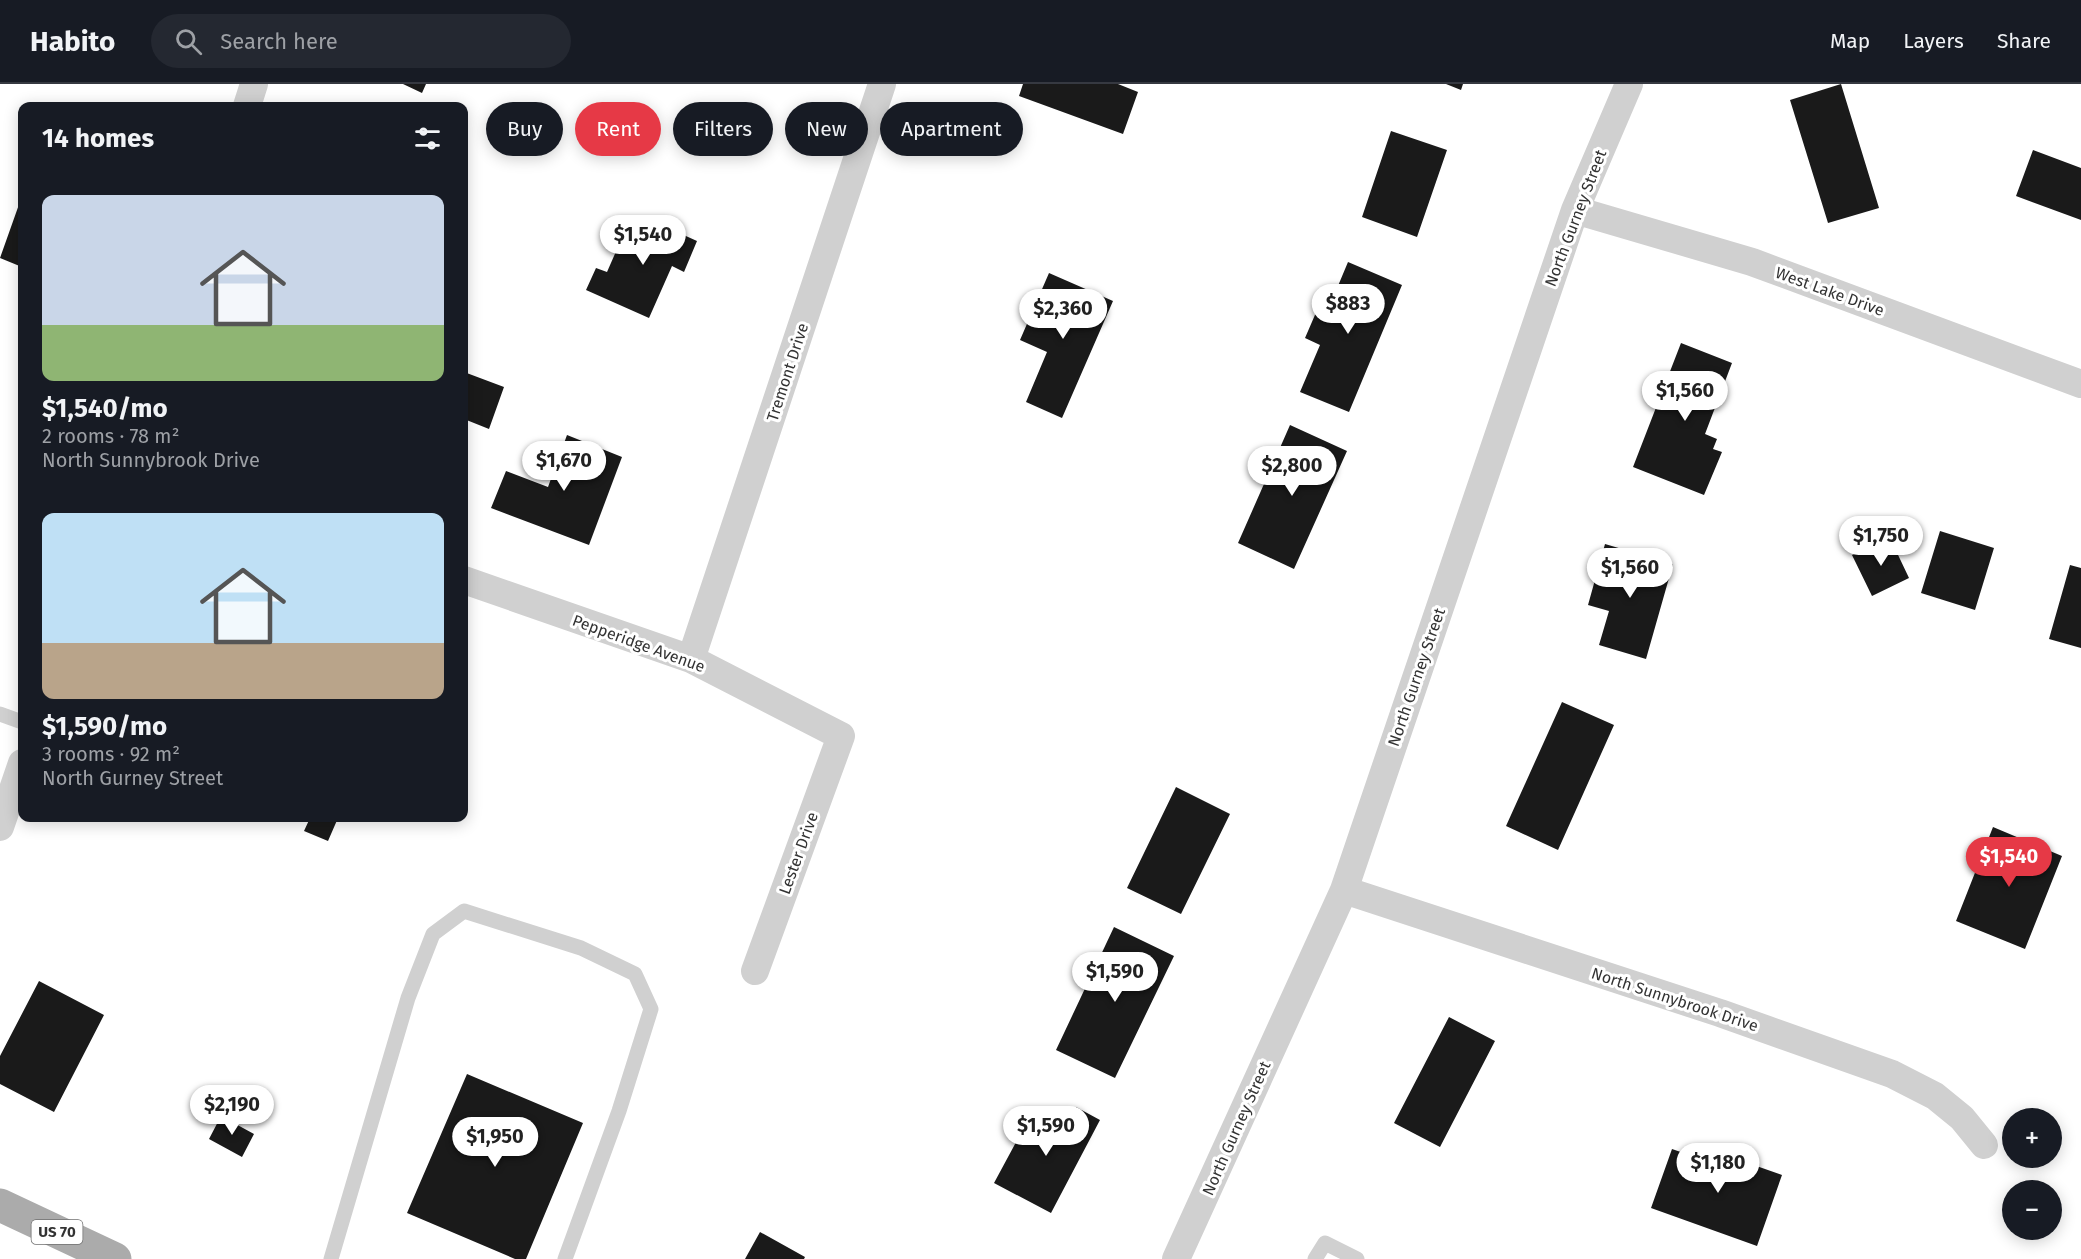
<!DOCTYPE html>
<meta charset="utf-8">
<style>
body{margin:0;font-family:"Fira Sans",sans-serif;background:#242831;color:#f1f3f6;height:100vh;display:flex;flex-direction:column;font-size:22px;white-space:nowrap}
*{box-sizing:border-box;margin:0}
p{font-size:20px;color:#9ea1a6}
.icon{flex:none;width:33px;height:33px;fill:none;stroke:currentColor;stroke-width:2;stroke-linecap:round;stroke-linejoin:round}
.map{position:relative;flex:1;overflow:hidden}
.drawer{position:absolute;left:18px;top:18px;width:450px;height:720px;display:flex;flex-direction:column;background:#171b24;border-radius:12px;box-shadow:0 3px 15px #0003}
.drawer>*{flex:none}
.top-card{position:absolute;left:486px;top:18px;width:570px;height:54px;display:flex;gap:12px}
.fabs{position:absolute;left:2002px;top:1024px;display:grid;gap:12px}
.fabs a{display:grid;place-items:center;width:60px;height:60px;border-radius:50%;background:#171b24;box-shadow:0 3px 15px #0003;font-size:30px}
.price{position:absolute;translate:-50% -51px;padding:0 14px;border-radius:21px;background:#fff;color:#222;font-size:20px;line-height:39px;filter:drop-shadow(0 2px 3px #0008)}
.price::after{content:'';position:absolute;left:50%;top:36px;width:18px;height:14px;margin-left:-9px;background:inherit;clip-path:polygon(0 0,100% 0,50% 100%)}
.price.selected{background:#e63946;color:#fff}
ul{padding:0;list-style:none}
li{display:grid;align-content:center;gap:12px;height:318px;padding:0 24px}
li span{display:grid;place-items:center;height:186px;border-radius:12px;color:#555}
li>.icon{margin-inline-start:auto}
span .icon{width:108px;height:108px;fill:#fffc;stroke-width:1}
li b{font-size:26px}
h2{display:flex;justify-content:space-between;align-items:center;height:72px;padding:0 24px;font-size:26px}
.chip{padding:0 21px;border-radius:27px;background:#171b24;box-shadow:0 3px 15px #0003;font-size:21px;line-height:54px}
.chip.selected{background:#e63946;color:#fff}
header{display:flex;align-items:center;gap:36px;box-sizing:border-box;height:84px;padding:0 30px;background:#171b24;border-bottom:2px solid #363941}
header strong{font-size:28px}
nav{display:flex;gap:33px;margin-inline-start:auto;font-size:21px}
.search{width:420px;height:54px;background:#242831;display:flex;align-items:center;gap:15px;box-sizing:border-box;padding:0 21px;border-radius:33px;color:#9ea1a6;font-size:22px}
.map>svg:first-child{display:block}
.building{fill:#1a1a1a}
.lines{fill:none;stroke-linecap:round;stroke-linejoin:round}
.service{stroke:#d0d0d0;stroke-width:15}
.minor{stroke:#d0d0d0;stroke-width:28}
.primary{stroke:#ababab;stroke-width:33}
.labels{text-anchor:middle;stroke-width:6;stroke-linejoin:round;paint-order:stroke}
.shield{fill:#fff;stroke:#707070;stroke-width:1.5}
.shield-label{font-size:15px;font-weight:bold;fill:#333}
.street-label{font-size:16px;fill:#333;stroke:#fff}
</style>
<header>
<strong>Habito</strong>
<div class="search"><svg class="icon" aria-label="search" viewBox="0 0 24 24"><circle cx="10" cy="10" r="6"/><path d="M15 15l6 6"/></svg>Search here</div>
<nav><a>Map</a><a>Layers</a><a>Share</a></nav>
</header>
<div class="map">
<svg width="2081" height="1175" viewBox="0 0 2081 1175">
<rect width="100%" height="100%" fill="#fff"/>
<!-- building -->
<path class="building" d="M403,0H426L422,9Z
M1023,0H1118L1138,8L1123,50L1019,12Z
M1446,0H1463L1461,6Z
M1841,0L1879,124L1828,139L1790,16Z
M1391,47L1447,66L1417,153L1362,133Z
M2033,66L2081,84V136L2016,112Z
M22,112V183L0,174Z
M639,131L697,157L684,188L672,182L649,234L586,206L596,184L607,188L621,156L627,159Z
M1348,178L1402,201L1349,328L1300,308L1320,261L1305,254L1321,217L1330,221Z
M1049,189L1113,217L1062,334L1026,318L1047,268L1020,256Z
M1681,259L1732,279L1705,350L1717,355L1713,365L1722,368L1704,411L1633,383Z
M464,288L504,303L489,345L464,335Z
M1290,341L1347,367L1294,485L1238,459Z
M567,351L622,373L589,461L491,424L506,387L548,403Z
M1940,447L1994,464L1975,526L1921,509Z
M1890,454L1909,494L1872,512L1852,471Z
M1605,460L1673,480L1646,575L1599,561L1609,527L1588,521Z
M2070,481L2081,484V564L2049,555Z
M1562,618L1614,641L1558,766L1506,742Z
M1176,703L1230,730L1181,830L1127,804Z
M310,734H338L328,757L304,747Z
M1993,743L2062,772L2025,865L1956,837Z
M1114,843L1174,872L1115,994L1056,966Z
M39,897L104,931L54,1028L0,1000V972Z
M1449,933L1495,957L1440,1063L1394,1039Z
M467,990L583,1039L526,1175H515L407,1129Z
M1076,1023L1100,1036L1051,1129L994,1099L1034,1025L1066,1043Z
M221,1032L254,1050L242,1073L209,1055Z
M1672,1065L1704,1076L1708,1065L1782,1091L1757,1162L1651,1124Z
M760,1148L805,1173L804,1175H745Z"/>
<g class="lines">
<!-- service -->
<path class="service" d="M0,630L22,638
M331,1175L408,914L433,850L464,827L581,864L635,890L651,925L619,1027L565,1175
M1315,1175L1325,1159L1357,1175"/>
<!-- minor -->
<path class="minor" d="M247,22L254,0
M1575,126L1752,178L2081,300
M464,496L691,575L841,652L755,887
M691,575L882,0
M0,743L22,679
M1344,806L1720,929L1892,990L1935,1012L1962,1034L1984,1061
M1176,1175L1344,806L1575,126L1629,0"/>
<!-- primary -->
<path class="primary" d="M0,1121L115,1175"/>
</g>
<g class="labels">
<!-- shield labels -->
<rect class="shield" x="31.5" y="1136" width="51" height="24" rx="4.5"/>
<g class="shield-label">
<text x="57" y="1153">US 70</text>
</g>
<!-- street labels -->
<g class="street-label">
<text transform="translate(1575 134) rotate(-69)" y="6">North Gurney Street</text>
<text transform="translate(1830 207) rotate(20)" y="6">West Lake Drive</text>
<text transform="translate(787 288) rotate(-72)" y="6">Tremont Drive</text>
<text transform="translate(639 559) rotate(20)" y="6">Pepperidge Avenue</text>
<text transform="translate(1416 593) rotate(-71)" y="6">North Gurney Street</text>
<text transform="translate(798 769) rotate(-70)" y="6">Lester Drive</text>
<text transform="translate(1675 915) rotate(18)" y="6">North Sunnybrook Drive</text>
<text transform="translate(1236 1044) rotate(-66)" y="6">North Gurney Street</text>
</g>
</g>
</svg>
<div class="fabs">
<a>+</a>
<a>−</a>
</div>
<b class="price" style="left:643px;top:182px">$1,540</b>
<b class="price" style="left:1348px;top:251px">$883</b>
<b class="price" style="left:1063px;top:256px">$2,360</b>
<b class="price" style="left:1685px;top:338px">$1,560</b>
<b class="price" style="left:564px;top:408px">$1,670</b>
<b class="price" style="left:1292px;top:413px">$2,800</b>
<b class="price" style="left:1881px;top:483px">$1,750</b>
<b class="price" style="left:1630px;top:515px">$1,560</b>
<b class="price selected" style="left:2009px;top:804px">$1,540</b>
<b class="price" style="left:1115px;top:919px">$1,590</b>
<b class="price" style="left:232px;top:1052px">$2,190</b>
<b class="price" style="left:1046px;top:1073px">$1,590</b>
<b class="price" style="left:495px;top:1084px">$1,950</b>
<b class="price" style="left:1718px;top:1110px">$1,180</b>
<div class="top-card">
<a class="chip">Buy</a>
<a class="chip selected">Rent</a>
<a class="chip">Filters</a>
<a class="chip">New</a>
<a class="chip">Apartment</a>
</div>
<section class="drawer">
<h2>14 homes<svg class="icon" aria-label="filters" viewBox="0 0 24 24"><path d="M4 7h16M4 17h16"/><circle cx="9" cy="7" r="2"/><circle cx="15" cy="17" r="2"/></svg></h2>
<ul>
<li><span style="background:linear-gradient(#c9d6e8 70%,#8fb573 0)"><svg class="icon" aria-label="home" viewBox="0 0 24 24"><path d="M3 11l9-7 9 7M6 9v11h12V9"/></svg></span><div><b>$1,540/mo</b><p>2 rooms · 78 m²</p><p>North Sunnybrook Drive</p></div></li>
<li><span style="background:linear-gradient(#bfe0f5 70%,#b9a48a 0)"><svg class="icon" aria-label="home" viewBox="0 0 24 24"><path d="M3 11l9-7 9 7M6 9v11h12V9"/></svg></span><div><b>$1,590/mo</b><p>3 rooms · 92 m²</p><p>North Gurney Street</p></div></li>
</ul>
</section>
</div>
